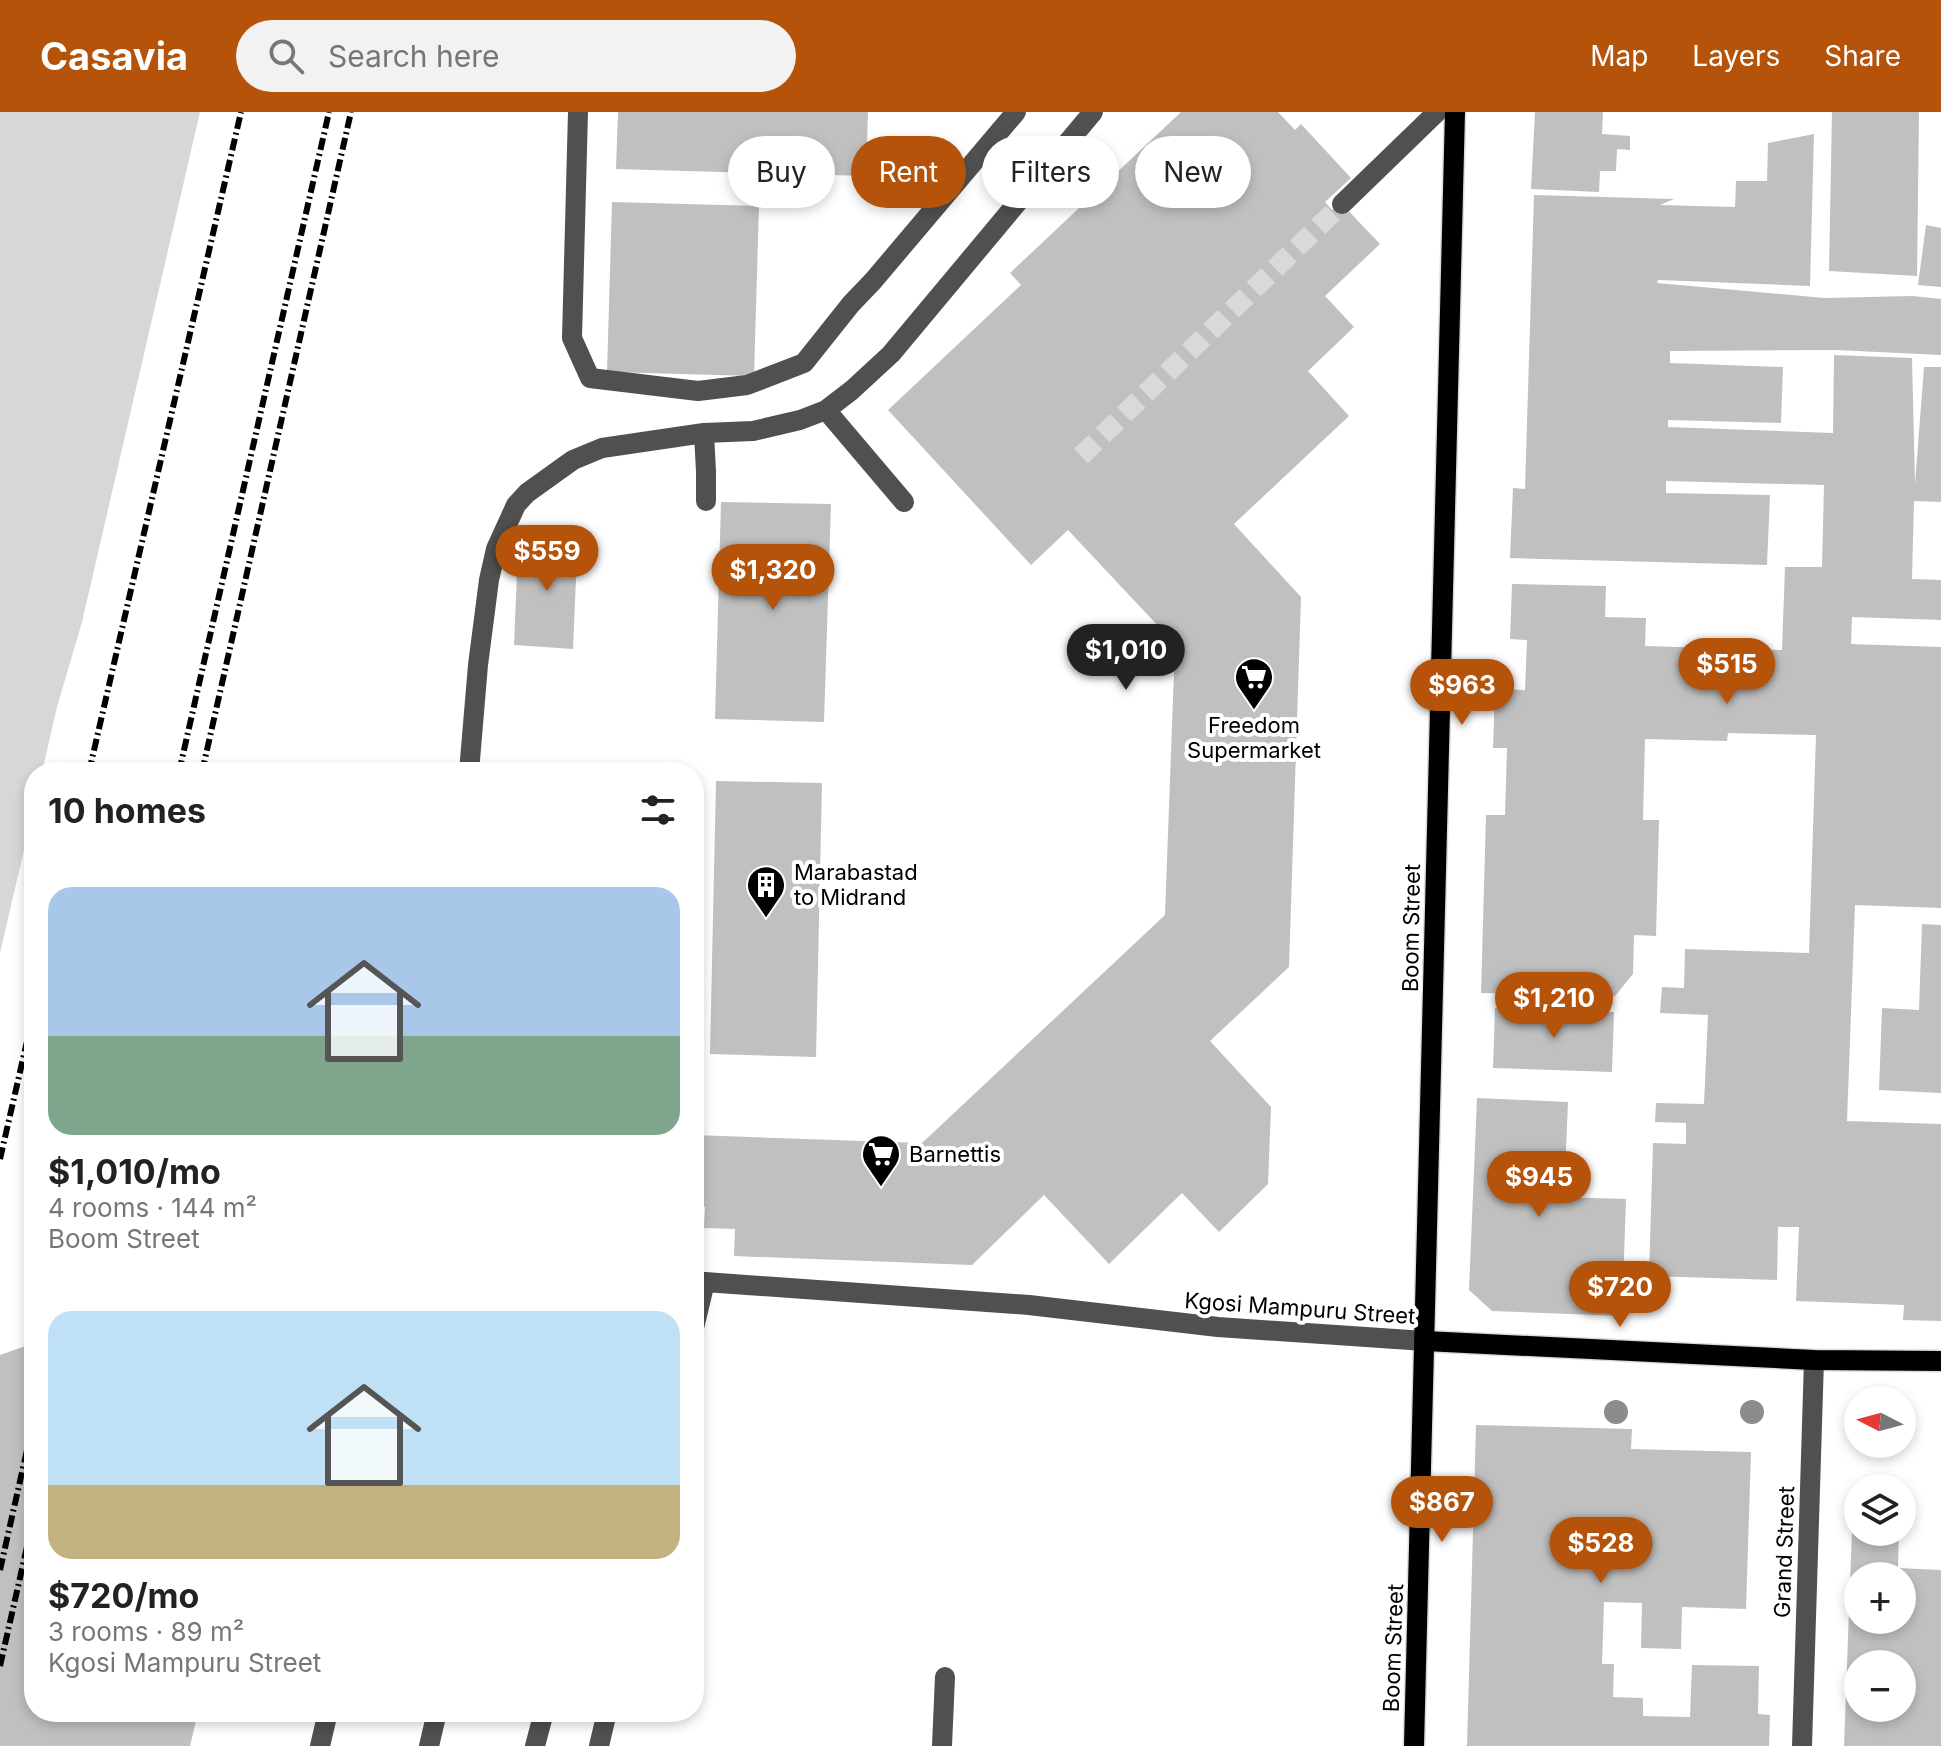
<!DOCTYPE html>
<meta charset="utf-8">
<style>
body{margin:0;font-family:Inter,sans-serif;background:#f2f2f2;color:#222;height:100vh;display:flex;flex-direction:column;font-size:30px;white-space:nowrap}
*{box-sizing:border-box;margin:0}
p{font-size:26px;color:#767676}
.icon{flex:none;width:44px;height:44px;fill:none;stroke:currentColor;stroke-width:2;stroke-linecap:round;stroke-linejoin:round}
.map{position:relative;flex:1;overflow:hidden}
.panel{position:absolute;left:24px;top:650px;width:680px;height:960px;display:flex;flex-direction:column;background:#fff;border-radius:32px;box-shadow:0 4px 12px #0003}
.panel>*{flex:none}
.top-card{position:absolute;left:728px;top:24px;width:760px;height:72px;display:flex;gap:16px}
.needle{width:52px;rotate:276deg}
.fabs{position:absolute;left:1844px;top:1274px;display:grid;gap:16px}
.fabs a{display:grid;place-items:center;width:72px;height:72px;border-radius:50%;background:#fff;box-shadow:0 4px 12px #0003;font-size:40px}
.price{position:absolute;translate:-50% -68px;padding:0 18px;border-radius:28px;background:#b45309;color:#fff;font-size:26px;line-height:52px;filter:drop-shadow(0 2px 4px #0008)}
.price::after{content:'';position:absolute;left:50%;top:48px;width:24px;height:18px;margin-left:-12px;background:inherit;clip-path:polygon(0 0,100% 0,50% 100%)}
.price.active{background:#222;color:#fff}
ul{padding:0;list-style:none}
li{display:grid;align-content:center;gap:16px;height:424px;padding:0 24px}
li span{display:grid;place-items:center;height:248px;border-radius:24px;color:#555}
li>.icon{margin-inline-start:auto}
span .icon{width:144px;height:144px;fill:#fffc;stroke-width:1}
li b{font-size:34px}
h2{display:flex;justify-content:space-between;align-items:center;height:96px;padding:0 24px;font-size:34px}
.tag{padding:0 28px;border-radius:36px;background:#fff;box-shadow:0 4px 12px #0003;font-size:28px;line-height:72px}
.tag.active{background:#b45309;color:#fff}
header{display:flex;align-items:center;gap:48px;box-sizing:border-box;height:112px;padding:0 40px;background:#b45309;color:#fff}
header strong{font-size:38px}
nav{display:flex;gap:44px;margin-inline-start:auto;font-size:28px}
.search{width:560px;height:72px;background:#f2f2f2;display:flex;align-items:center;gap:20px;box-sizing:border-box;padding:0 28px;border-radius:44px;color:#767676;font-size:30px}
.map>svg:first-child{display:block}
.green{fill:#d7d7d7}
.building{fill:#c0c0c0;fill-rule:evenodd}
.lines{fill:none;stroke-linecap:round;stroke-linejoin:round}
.minor-tunnel{stroke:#d9d9d9;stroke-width:20;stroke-dasharray:20 10;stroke-linecap:butt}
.major-casing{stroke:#dbdbdb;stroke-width:23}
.minor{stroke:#505050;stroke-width:20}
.major{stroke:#000;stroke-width:20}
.rail{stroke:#000;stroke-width:6;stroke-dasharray:12 4 2 4;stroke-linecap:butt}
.tree{fill:#8c8c8c}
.labels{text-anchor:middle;stroke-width:8;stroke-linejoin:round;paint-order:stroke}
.poi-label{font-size:22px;fill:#000;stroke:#fff;text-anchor:start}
.street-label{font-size:22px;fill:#000;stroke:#fff}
</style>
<header>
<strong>Casavia</strong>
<div class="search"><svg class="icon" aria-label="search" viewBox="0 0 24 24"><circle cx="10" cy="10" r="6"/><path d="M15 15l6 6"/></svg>Search here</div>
<nav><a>Map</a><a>Layers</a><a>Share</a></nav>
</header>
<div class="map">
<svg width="1941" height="1634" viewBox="0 0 1941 1634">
<rect width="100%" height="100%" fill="#fff"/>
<!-- green -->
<path class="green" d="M0,0H200L82,510L57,595L42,660H34V695L0,841Z"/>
<!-- building -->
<path class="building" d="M618,0H868L866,64L616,57Z
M1181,0H1278L1295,18L1301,12L1351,66L1325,90L1332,98L1340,90L1380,132L1325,184L1354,215L1308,259L1349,304L1234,412L1301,485L1289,855L1210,929L1271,995L1268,1072L1219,1120L1182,1081L1109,1152L1044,1083L972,1153L734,1144L735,1117L704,1116L705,1095L694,1094V1023L922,1031L1165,803L1175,532L1068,418L1031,453L888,298L1021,173L1010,161Z
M1535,0H1603L1602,22L1630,24V38L1617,37L1616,59H1600L1599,80L1531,77Z
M1832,0H1919L1917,164L1829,159Z
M1814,22L1810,174L1658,168L1657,171L1824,186L1913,184L1941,187V243L1836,238L1670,239V251L1783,255L1781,311L1668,308V315L1833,321L1834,243L1912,246L1915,372L1924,255H1941V390L1914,389L1912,467L1941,468V508L1852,505L1851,532L1941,535V796L1855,793L1847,1009L1941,1012V1209L1903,1208L1904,1193L1796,1189L1799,1115H1778L1777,1168L1649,1164L1653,1031L1686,1032V1011L1655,1010L1656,991L1704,992L1708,903L1660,901L1662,875L1684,876L1685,837L1809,841L1816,623L1728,621L1727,629L1645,627L1643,708H1659L1656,824L1634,823L1633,862L1615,884L1481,881L1486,703H1505L1507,636H1493L1495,577L1525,578L1527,528L1510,527L1512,472L1606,474L1605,505L1646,506L1645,534L1782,538L1785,455H1822L1824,373L1666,369V381L1770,383L1767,453L1510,446L1513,376L1525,377L1534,83L1674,87L1660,93L1735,95L1736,69H1767L1768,31Z
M612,90L759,94L754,264L607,260Z
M1926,113L1941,116V175L1918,173Z
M721,390L831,392L824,610L715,607Z
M578,420L573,537L514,533L518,436Z
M716,669L822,671L816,945L710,942Z
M1922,812L1941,813V981L1879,978L1882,896L1919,898Z
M1495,896L1614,900L1612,960L1493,956Z
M1477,986L1568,990L1564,1085L1626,1087L1622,1204L1492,1199L1469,1178Z
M34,1231V1600H198L190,1634H0V1243Z
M1476,1313L1632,1317L1631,1337L1751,1340L1746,1497L1682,1495L1681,1537L1641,1536L1642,1491L1604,1490L1602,1552H1614L1613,1585L1643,1586V1604L1690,1605L1692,1553L1759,1554L1758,1602L1770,1603L1769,1634H1467Z
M1852,1418H1858V1420H1899L1898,1456L1941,1458V1634H1844ZM1858,1464H1902V1508H1858ZM1858,1552H1902V1596H1858Z"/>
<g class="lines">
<!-- minor-tunnel -->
<path class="minor-tunnel" d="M1081,344L1342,92"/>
<!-- major casing -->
<g class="major-casing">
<path id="major" d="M1425,1229L1814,1248L1941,1249
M1414,1634L1455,0"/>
</g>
<!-- minor -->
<path class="minor" d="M578,0L572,226L590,266L698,279L747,273L804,251L851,192L873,169L1016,0
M1342,92L1437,0
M826,298L904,390
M704,321L706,360V389
M469,660L478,553L489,468L496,437L516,393L527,381L573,348L602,336L704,321L753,319L800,308L826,298L852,278L891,242L1093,0
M705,1170L1029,1193L1218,1215L1425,1229
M694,1216L705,1170
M320,1634L328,1600
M429,1634L437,1600
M535,1634L544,1600
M599,1634L607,1600
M942,1634L945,1565
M1802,1634L1814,1248"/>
<!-- major -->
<use href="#major" class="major"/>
<!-- rail -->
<path class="rail" d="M89,660L241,0
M179,660L329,0
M202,660L351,0
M0,1047L34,899
M0,1458L34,1307
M0,1554L34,1404"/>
</g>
<!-- trees -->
<g class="tree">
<circle cx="1616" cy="1300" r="12"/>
<circle cx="1752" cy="1300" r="12"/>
</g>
<!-- icons -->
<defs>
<g id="supermarket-pin" transform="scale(2)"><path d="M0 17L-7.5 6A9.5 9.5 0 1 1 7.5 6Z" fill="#000" stroke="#fff"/><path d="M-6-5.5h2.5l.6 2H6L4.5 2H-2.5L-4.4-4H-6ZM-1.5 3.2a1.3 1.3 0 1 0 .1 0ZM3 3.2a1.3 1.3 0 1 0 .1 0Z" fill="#fff"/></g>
<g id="building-pin" transform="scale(2)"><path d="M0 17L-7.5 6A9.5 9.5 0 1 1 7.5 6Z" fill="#000" stroke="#fff"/><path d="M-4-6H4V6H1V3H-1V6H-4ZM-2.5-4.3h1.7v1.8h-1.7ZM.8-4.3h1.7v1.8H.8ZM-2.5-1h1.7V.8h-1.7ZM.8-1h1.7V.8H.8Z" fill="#fff"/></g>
</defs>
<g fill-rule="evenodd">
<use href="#supermarket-pin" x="1254" y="565"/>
<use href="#building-pin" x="766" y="773"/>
<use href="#supermarket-pin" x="881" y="1042"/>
</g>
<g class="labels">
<!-- poi labels -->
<g class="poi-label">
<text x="1254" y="621" text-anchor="middle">Freedom<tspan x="1254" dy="25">Supermarket</tspan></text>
<text x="794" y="768">Marabastad<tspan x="794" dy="25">to Midrand</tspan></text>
<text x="909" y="1050">Barnettis</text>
</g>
<!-- street labels -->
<g class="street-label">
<text transform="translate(1411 816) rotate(-89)" y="8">Boom Street</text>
<text transform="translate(1300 1196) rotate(4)" y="8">Kgosi Mampuru Street</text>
<text transform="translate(1784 1440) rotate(-88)" y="8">Grand Street</text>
<text transform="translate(1393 1536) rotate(-88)" y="8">Boom Street</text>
</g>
</g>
</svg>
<div class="fabs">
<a><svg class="needle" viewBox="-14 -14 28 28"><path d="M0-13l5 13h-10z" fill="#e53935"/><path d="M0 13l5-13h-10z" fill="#767676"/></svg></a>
<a><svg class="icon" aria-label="layers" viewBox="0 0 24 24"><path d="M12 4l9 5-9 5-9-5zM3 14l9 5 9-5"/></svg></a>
<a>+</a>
<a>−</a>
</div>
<b class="price" style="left:547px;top:481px">$559</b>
<b class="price" style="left:773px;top:500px">$1,320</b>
<b class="price active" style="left:1126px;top:580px">$1,010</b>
<b class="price" style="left:1727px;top:594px">$515</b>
<b class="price" style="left:1462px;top:615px">$963</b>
<b class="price" style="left:1554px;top:928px">$1,210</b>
<b class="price" style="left:1539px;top:1107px">$945</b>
<b class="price" style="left:1620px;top:1217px">$720</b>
<b class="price" style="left:1442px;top:1432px">$867</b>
<b class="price" style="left:1601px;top:1473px">$528</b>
<div class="top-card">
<a class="tag">Buy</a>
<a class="tag active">Rent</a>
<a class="tag">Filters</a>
<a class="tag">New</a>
</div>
<section class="panel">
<h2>10 homes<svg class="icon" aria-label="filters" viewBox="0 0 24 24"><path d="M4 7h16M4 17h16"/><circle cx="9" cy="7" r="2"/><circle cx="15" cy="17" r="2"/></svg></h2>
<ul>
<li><span style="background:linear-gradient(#a9c7e8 60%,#7fa58c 0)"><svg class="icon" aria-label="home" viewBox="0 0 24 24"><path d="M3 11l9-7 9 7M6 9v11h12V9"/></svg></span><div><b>$1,010/mo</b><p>4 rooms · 144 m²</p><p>Boom Street</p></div></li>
<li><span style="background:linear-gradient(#bfe0f5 70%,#c2b280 0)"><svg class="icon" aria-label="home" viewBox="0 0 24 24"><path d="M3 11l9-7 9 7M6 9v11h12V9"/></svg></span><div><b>$720/mo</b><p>3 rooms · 89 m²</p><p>Kgosi Mampuru Street</p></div></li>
</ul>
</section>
</div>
